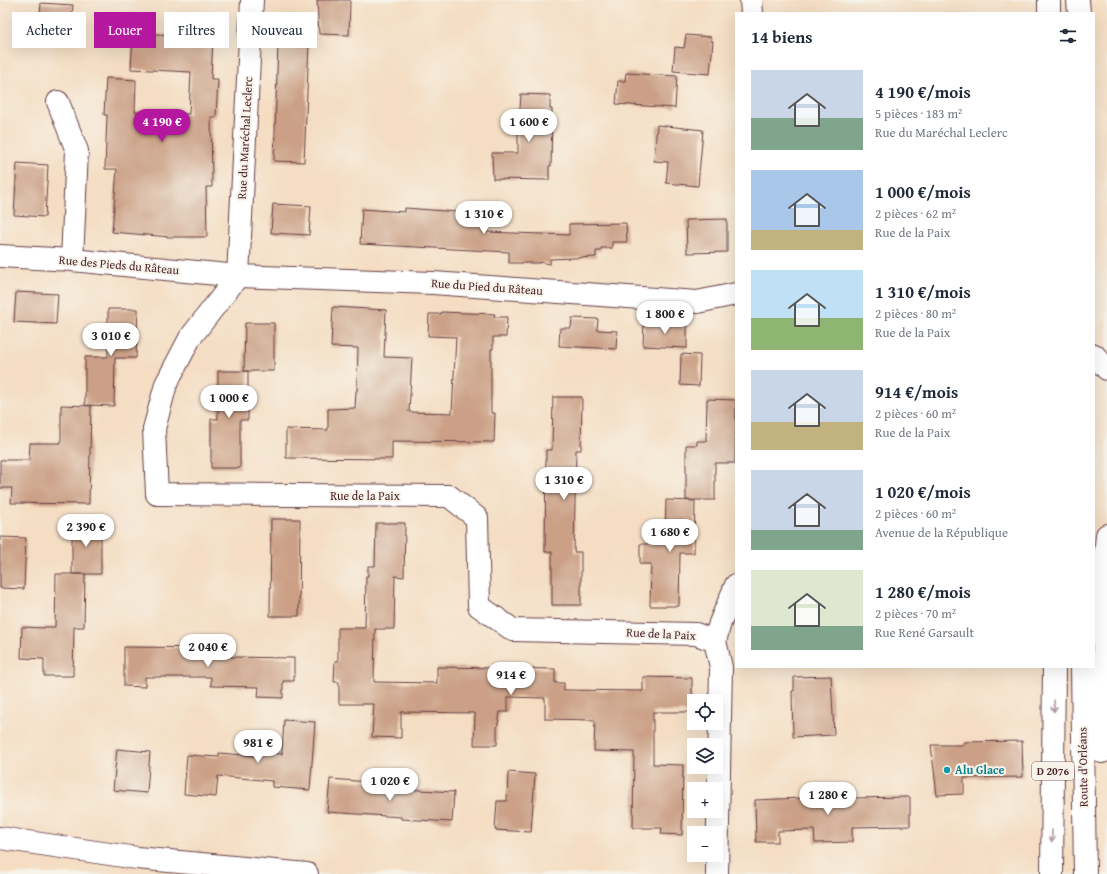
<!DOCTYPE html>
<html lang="fr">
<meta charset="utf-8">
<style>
body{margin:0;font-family:"Gentium Book Plus",serif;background:#f2f2f3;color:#1f2937;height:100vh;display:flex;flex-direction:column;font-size:15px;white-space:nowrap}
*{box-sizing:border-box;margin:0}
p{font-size:13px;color:#747a83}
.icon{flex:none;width:22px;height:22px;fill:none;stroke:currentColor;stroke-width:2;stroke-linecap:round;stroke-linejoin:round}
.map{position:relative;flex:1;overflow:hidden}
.side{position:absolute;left:735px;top:12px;width:360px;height:656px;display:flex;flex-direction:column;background:#fff;border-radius:0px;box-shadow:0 4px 16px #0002}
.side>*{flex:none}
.hud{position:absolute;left:12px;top:12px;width:380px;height:36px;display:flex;gap:8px}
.controls{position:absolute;left:687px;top:694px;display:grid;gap:8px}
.controls a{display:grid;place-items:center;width:36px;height:36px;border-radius:0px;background:#fff;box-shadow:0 4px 16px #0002;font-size:20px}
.price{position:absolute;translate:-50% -34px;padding:0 9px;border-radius:14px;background:#fff;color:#222;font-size:13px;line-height:26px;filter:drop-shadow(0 1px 2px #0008)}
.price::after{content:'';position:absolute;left:50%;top:24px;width:12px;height:9px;margin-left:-6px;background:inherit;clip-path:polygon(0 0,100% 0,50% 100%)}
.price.active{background:#b5179e;color:#fff}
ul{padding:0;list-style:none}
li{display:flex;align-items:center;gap:12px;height:100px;padding:0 16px}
li span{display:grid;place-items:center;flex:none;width:112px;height:80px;border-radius:0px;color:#555}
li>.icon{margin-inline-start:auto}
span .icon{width:48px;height:48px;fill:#fffc;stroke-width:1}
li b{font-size:17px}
h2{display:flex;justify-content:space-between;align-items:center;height:48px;padding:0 16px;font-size:17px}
.chip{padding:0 14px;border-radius:0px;background:#fff;box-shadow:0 4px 16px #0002;font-size:14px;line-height:36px}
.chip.active{background:#b5179e;color:#fff}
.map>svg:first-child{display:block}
.building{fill:#cba086}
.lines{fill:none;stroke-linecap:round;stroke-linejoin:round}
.minor-casing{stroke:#643c42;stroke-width:24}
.tertiary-casing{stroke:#643c42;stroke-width:24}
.primary-casing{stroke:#643c42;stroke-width:24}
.minor{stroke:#fff;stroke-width:22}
.tertiary{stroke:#fff;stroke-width:22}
.primary{stroke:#fff;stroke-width:22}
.oneway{stroke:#ae9aa0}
.culture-dot{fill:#0f9aa8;stroke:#f7f3e8;stroke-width:1.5}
.labels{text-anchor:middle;stroke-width:4;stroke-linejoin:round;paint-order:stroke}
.shield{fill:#f7f3e8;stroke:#7e5f64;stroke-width:1}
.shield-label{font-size:11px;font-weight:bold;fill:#4a1f2b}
.street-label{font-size:12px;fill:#4a1f2b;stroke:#f7f3e8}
.culture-label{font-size:12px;font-weight:bold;fill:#0d838f;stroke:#f7f3e8;text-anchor:start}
</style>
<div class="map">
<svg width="1107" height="874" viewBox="0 0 1107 874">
<rect width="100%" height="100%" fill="#f7f3e8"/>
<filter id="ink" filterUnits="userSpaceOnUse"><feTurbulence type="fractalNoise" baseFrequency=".025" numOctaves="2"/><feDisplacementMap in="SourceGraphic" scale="8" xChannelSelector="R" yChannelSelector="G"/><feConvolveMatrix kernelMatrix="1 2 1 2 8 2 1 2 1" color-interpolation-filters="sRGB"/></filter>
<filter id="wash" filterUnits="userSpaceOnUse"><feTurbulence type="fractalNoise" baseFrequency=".012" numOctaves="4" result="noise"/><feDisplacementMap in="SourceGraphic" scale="16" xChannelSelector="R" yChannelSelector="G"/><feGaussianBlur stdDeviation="0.9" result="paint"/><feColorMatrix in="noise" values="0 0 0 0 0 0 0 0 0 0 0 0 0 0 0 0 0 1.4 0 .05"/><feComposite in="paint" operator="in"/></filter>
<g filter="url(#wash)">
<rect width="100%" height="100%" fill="#f4ddc2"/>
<g id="blocks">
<!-- building -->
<path class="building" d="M317,0H350L349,35L319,34Z
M41,3L73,5L70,42L38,40Z
M133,33L197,36L196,37L213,38L211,79H218L216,117H211L212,187H206L207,237H170L112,232L117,169H105L107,115H104L106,78L136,80L135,112L189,114L191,72L131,69Z
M686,35L711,37V41H713L710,74L673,71L675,47L684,48Z
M278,43L309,44L304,162L274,161Z
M626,73L677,76L675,108L616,104L618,81H625Z
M521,94L550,95V109H552L551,166H549V180L493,179L492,153H518V109H520Z
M657,125L703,130L698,186L666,183L668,162L654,161Z
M17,163L48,165L45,217L14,215Z
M273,204L311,206L309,235L271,233Z
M405,208L458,212V209L487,211L486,232L569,235V224L626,223L627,242H612V248H601V251H596V257L550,259V264L540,262V263H509V252L360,244L362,209L405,212Z
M727,219V252L687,253L686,220Z
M16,292L58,294L56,324L14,322Z
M333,307L386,310L384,357L412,358L409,412L452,413L456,337L428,336L429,314H441V312L495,314L494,317H507L506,337H493V349H491V413H495L494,442L392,441V459L286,458V429L328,430V409L355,408L356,391H357L358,348L331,347Z
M108,309H138L136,358H115L114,406L85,405V357H108Z
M572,318L598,319L597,330L617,331L616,349L559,346L560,328H571Z
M644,321L687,323V348L643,346Z
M245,323H274V371H244Z
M681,354L700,355L699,386L680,385Z
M218,371H248V420H240V468H211V419H218Z
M553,397H582L581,450H576L574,552H581V605H552V552H545L546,450H552Z
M707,399L736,400L735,463H715V500H686V445H697V441H706Z
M61,405L91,406L89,504L11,503L12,488H0V460H29L30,443H61Z
M666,500L695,501L694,553H680L679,606H650L651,564H640V544H665Z
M271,519H300L299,616H270Z
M72,521H101V574H72Z
M376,523H405L404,577L395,576L394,629H375L374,682L437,683V667L555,669V683H564V690L643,691V677L692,678V712H653V764L683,765L682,835L661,834L662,828H633L634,752L594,751L595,720L545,719V698L508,697V712H500L497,729V745H474L475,713L401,712V738L372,737L374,704H339V682H334L335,661H338V628H365L366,576H368V566H375Z
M0,537L26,538L24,589L0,588Z
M56,574H85L84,627H74L73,676H44V659L21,658L22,627L44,628V627H55Z
M124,647L230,648V657L294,658V681H283V698L258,697L259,687L211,686V677H145V687L124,686Z
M831,676L834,735L793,737L792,691H794V677Z
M284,720L315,722L310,790L272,787V781L218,776L216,797L184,794L187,755L219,757V753L255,756V752L282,754Z
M1022,741L1023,777L964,778V794L937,795L931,745H964V742Z
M117,749L150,752L147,793L113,790Z
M508,772L535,774L531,832L495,830L497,801H507Z
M330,779L369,782V787L454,792L452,822L401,819V817L327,812Z
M851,796V798L910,797V826L852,827V842L815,843L814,830L778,831V842H756L755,800Z"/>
</g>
</g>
<g filter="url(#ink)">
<use href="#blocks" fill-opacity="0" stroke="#643c42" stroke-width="1"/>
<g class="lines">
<!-- minor casing -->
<g class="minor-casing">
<path id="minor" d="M751,0L752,13
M58,102L77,151L72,260
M0,256L72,260L238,276L433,283L697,302L736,294
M238,276L190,338L166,384L154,429L157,494L449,496L477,518L479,606L513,630L696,634L715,641
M238,276L252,0
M1094,355L1107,369
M1102,752L1105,555L1107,535
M717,874L721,667L715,641L720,623L736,585"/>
</g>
<!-- tertiary casing -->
<g class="tertiary-casing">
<path id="tertiary" d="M0,838L137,858L307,874"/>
</g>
<!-- primary casing -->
<g class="primary-casing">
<path id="primary" d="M1049,0V13
M1078,0L1079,13
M1082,667L1085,874
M1052,874L1054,667"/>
</g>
<!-- minor -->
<use href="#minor" class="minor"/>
<!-- tertiary -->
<use href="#tertiary" class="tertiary"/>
<!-- primary -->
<use href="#primary" class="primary"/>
</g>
<!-- one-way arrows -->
<defs><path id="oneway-shaft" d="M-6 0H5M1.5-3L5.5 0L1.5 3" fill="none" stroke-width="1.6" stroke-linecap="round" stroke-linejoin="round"/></defs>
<g class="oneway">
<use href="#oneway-shaft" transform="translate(1054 706) rotate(91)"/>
<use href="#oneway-shaft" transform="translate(1052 836) rotate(90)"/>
</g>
</g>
<!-- markers -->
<circle class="culture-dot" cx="947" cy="770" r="4"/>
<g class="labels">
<!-- shield labels -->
<rect class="shield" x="1032" y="762" width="42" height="18" rx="3"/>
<g class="shield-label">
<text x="1053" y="775">D 2076</text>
</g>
<!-- street labels -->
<g class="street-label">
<text transform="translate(245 138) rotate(-87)" y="4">Rue du Maréchal Leclerc</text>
<text transform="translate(119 265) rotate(5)" y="4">Rue des Pieds du Râteau</text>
<text transform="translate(487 287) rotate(4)" y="4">Rue du Pied du Râteau</text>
<text x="365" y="500">Rue de la Paix</text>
<text transform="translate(661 634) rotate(3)" y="4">Rue de la Paix</text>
<text transform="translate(1083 767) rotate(-91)" y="4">Route d'Orléans</text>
</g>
<!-- culture labels -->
<g class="culture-label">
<text x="955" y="774">Alu Glace</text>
</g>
</g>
</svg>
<div class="controls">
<a><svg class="icon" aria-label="locate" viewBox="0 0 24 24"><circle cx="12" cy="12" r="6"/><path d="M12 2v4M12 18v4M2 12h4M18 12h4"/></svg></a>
<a><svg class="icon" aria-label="layers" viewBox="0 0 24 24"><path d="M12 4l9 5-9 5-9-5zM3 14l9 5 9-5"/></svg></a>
<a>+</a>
<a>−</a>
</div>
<b class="price active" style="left:162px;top:143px">4 190 €</b>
<b class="price" style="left:529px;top:143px">1 600 €</b>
<b class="price" style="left:484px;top:235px">1 310 €</b>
<b class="price" style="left:665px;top:335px">1 800 €</b>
<b class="price" style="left:111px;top:357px">3 010 €</b>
<b class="price" style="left:229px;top:419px">1 000 €</b>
<b class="price" style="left:564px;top:501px">1 310 €</b>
<b class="price" style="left:86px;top:548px">2 390 €</b>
<b class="price" style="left:670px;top:553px">1 680 €</b>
<b class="price" style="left:208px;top:668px">2 040 €</b>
<b class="price" style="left:511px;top:696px">914 €</b>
<b class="price" style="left:258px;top:764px">981 €</b>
<b class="price" style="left:390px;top:802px">1 020 €</b>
<b class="price" style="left:828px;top:816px">1 280 €</b>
<div class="hud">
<a class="chip">Acheter</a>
<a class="chip active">Louer</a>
<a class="chip">Filtres</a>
<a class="chip">Nouveau</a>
</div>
<section class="side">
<h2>14 biens<svg class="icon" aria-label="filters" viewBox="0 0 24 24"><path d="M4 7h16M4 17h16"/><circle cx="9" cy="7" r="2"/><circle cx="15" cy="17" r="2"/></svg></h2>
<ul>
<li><span style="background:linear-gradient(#c9d6e8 60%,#7fa58c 0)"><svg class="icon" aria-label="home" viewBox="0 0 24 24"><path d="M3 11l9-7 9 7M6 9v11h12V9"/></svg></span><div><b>4 190 €/mois</b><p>5 pièces · 183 m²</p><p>Rue du Maréchal Leclerc</p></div></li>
<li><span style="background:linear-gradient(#a9c7e8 75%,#c2b280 0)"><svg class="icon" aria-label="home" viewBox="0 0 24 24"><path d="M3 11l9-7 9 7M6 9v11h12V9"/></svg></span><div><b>1 000 €/mois</b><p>2 pièces · 62 m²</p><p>Rue de la Paix</p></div></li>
<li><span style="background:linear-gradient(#bfe0f5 60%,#8fb573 0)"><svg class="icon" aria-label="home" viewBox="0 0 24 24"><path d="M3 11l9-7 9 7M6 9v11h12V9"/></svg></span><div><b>1 310 €/mois</b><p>2 pièces · 80 m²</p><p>Rue de la Paix</p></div></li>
<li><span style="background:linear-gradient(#c9d6e8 65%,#c2b280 0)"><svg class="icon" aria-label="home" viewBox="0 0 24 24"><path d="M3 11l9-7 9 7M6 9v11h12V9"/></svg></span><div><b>914 €/mois</b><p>2 pièces · 60 m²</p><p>Rue de la Paix</p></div></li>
<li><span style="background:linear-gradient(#c9d6e8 75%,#7fa58c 0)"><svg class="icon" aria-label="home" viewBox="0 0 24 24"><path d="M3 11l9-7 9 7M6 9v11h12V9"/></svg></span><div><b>1 020 €/mois</b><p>2 pièces · 60 m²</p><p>Avenue de la République</p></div></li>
<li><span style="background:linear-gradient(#dfe7d0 70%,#7fa58c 0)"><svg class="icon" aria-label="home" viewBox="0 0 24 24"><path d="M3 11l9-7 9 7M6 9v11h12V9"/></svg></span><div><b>1 280 €/mois</b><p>2 pièces · 70 m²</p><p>Rue René Garsault</p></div></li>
</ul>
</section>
</div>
